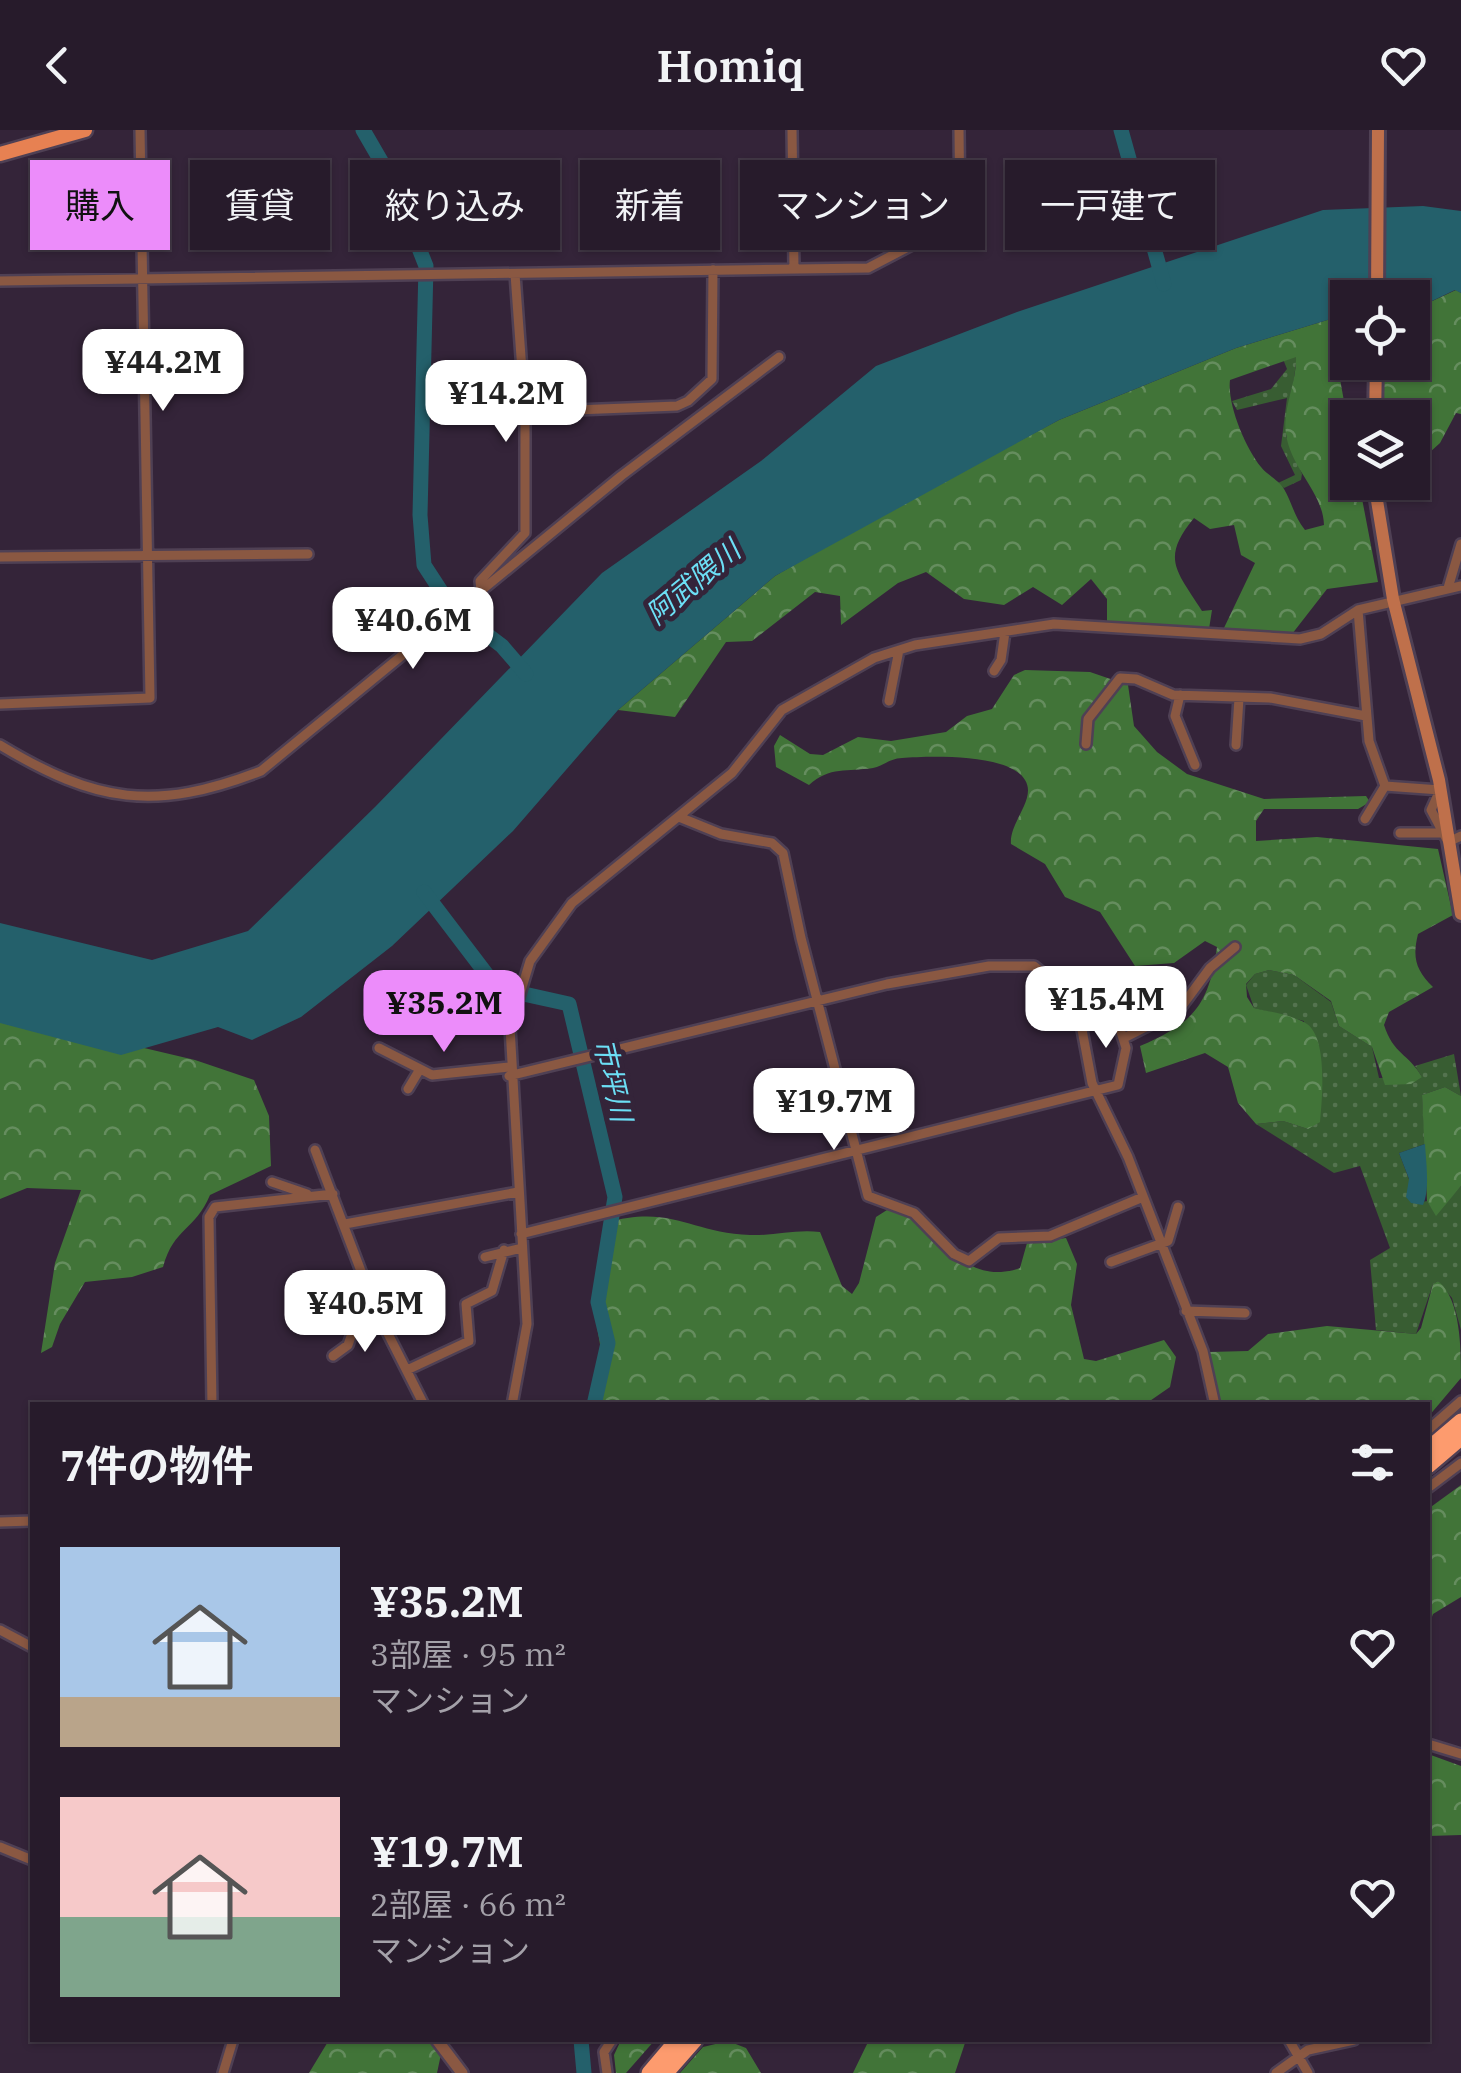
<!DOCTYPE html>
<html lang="ja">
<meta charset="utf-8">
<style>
body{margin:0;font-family:"IBM Plex Serif","Noto Sans JP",serif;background:#2f2433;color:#f1f3f6;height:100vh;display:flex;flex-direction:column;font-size:38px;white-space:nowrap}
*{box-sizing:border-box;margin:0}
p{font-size:32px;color:#a4a1a9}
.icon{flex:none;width:55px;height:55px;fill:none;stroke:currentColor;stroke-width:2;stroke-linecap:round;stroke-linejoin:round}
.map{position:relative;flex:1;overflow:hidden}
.panel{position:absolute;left:30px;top:1272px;width:1400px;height:640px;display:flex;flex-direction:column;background:#271b2b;border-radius:0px;box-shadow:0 2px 8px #0004,0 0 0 2px #433947}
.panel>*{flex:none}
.hud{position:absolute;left:30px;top:30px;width:1402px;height:90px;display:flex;gap:20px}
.controls{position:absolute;left:1330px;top:150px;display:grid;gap:20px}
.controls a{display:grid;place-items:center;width:100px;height:100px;border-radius:0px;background:#271b2b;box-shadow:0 2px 8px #0004,0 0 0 2px #433947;font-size:50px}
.price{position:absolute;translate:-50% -85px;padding:0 22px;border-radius:20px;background:#fff;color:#222;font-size:32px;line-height:65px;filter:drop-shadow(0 2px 5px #0008)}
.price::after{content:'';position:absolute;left:50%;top:60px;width:30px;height:22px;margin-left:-15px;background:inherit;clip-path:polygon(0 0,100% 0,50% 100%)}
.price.on{background:#ec8cfa;color:#111}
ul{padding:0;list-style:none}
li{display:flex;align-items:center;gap:30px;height:250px;padding:0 30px}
li span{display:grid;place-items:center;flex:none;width:280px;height:200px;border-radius:0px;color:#555}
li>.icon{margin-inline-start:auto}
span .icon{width:120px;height:120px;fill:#fffc;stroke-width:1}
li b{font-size:42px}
h2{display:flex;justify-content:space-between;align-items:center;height:120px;padding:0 30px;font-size:42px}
.pill{padding:0 35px;border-radius:0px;background:#271b2b;box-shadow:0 2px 8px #0004,0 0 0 2px #433947;font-size:35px;line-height:90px}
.pill.on{background:#ec8cfa;color:#111}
header{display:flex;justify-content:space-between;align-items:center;height:130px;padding:0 30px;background:#271b2b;font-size:45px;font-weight:600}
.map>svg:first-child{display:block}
.grass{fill:url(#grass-dots)}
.forest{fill:url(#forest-crowns);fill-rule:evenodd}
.water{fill:#24606b}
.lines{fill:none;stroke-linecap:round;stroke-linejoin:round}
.river{stroke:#24606b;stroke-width:15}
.minor-casing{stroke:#4f4054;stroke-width:14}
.tertiary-casing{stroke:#4f4054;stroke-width:16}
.secondary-casing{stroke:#4f4054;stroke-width:18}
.primary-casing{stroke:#4f4054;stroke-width:19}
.motorway-casing{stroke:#4f4054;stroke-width:20}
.minor{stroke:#8a5842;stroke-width:9}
.tertiary{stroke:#8a5842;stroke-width:11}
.secondary{stroke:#bf704b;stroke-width:12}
.primary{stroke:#e78152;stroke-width:14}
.motorway{stroke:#fd9b6e;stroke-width:15}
.labels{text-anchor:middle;stroke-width:10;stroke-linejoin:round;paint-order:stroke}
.water-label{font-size:28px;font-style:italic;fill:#6cdff5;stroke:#342439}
</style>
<header><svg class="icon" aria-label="back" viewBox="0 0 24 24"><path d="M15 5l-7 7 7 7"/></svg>Homiq<svg class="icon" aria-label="heart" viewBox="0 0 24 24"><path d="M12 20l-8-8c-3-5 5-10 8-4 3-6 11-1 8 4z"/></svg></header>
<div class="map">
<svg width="1461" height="1943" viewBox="0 0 1461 1943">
<defs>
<pattern id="grass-dots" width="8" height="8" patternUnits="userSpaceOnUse" patternTransform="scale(2.5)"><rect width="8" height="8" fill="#385d32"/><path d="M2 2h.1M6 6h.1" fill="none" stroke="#54734f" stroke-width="1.8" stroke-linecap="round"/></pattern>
<pattern id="forest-crowns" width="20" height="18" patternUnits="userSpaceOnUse" patternTransform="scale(2.5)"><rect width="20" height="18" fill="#417438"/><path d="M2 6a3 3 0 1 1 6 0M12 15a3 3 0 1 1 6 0" fill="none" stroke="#658d5e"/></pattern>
</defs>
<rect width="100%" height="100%" fill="#342439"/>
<!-- grass -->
<path class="grass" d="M1297,226L1286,306L1302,344L1301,350L1284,358L1278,353L1295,345L1281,316L1287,268L1237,280L1232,271L1271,259L1287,239L1283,229Z
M1269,840L1294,845L1331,872L1339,896L1372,917L1379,948L1422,947L1415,936L1454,924L1461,966L1445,957L1422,965L1425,1014L1399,1023L1418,1073L1427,1071L1436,1084L1461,1056V1200L1452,1168L1438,1151L1433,1154L1416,1204L1376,1200L1370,1130L1390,1118L1360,1036L1334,1043L1256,994L1283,991L1308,999L1304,891L1254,878L1246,855L1255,844Z"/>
<!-- forest -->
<path class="forest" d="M1456,160L1461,163V284L1456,283L1440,313L1419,332H1413L1412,288H1383L1384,233L1412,232L1413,180Z
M1347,184V228L1340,249L1347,288L1348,352L1359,353L1378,452L1327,459L1292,504L1223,500L1255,433L1241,425L1234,395L1210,399L1194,388C1160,429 1177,441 1202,481L1212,480L1209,499L1107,492V469L1091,449L1062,475L1033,457L1004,475L964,469L926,442L898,453L841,495L840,466L815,462L752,511L726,512L675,587L618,580L775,446L887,381L1059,290L1236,218ZM1296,227C1297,252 1282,279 1286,304C1291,339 1323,362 1324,395L1305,400C1294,386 1292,373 1284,359C1279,350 1267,345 1261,337C1245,317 1227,274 1230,250Z
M1025,540L1090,542L1128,555L1134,596L1157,622L1187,644L1264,669L1366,666L1370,672L1358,679H1264L1256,691V711L1317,707L1438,719L1453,785L1418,804C1412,828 1416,840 1433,857L1389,882L1384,895C1393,924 1409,924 1422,947L1411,954L1385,955L1372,917L1339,896L1331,871L1294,845L1269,840L1255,844L1246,854L1247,867L1254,878C1270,882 1293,885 1307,894C1328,909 1322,969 1320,992L1308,999L1283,991L1256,994L1238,973L1228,937L1205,923L1146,943L1140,916C1194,893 1209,875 1217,817L1205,811L1174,833L1135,836L1100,782L1065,767L1045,734L1011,714C1009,692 1037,669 1025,650C1009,623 929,626 902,628C891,628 883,636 873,638C847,642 830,636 809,655L776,637L774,616L780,605L810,624L823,625L858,607L891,611L946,602L967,586L992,579L1014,545Z
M0,884L195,930L254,950L269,986L271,1036L210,1065C195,1101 174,1097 163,1137L132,1147L85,1152L60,1194L52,1217L41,1223L55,1133L81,1060L27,1058L0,1069Z
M1445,957L1461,966V1056L1436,1086L1427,1071L1422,965Z
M887,1080C939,1085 955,1160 1020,1138L1027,1113L1066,1108L1077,1134L1071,1175L1084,1229L1096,1231L1164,1210L1176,1227L1170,1257L1144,1275H591L601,1220L592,1168L605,1093C672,1074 690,1103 750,1105C774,1106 795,1099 820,1102L842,1156L852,1164L859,1153L876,1087Z
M1438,1151C1461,1169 1461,1219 1461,1248L1428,1287V1275H1218L1209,1222L1248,1221L1268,1204L1327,1196L1416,1204L1421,1198L1433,1154Z
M1461,1355V1467L1433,1484L1428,1498V1379Z
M1428,1624L1461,1636V1705L1428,1706Z
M329,1910H444L437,1943H309Z
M621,1910H655L626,1943H616L614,1925Z
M869,1910H966L955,1943H853Z
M728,1911L746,1918L761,1943H680L703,1917Z"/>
<!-- water -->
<path class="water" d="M1423,76L1461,81V163L1455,160L1413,180L1412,168H1348L1347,184L1236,218L1059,290L775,446L618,580L513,701L392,816L301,887L252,910L218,897L121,925L0,893V793L152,830L248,801L376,676L602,443L761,331L876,236L1017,182L1323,80Z
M1425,1014C1426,1031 1430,1060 1423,1075L1411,1073L1406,1067L1409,1049L1399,1023Z"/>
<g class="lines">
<!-- river -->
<path class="river" d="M363,0L392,50L426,136L420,385L424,435L452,478L502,516L526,544
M1121,0L1164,154
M424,762L497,858L569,874L615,1067L598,1172L608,1213L594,1275
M581,1910L584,1943"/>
<!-- minor casing -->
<g class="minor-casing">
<path id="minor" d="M792,0L794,139
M0,151L868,138L956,92L960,85L959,0
M525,282L677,276L688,271L712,249L713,140
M0,427L308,424
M1448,458L1461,414
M481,461L480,451L525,403V282L515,144
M1358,480L1369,611L1385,656L1365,689
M994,541L1001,530L1005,502
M1180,565L1175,586L1195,635
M889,571L899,520
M0,574L150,568L140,0
M1086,614L1088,589L1120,548L1136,549L1173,565L1270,568L1366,586
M0,615C96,673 155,682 261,641L621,346L779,227
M1236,615L1239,568
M1385,656L1440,660L1431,680L1448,712L1461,706
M679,687L721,704L772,713L783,723L801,808L868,1066L914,1083L954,1124L969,1131L999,1108L1050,1106L1143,1067
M1400,703H1439
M1126,907L1179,880L1210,838L1235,817
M379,918L432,945L509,937
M509,946L887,854L989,836H1034L1056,854L1080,889L1092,953L1128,1027L1203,1221L1215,1275
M408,959L420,939
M315,1020L375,1178L424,1275
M272,1052L307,1064
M345,1094L518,1062
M521,1104L1118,955L1126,918L1117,889L1081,896
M485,1127L522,1118
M1111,1132L1168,1111L1178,1077
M1186,1181L1245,1183
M333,1226L348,1215L355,1195L379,1185
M407,1240L469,1211L466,1174L492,1161L504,1120
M212,1275L209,1087L215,1077L333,1064
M512,1275L527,1194L510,897L530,831L572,773L732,643L782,580L874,528L915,515L1054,494L1300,509L1321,504L1358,480L1461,456
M1428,1300L1461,1271
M1428,1358L1461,1333
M0,1392L32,1391
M0,1500L32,1517
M1428,1614L1461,1624
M0,1717L32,1730
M1289,1910L1308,1943
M223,1943L233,1910
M607,1943L604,1922L612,1910
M1276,1943L1308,1920L1354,1910"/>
</g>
<!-- tertiary casing -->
<g class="tertiary-casing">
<path id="tertiary" d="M437,1910L462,1943"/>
</g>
<!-- secondary casing -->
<g class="secondary-casing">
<path id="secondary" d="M1377,168L1378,0
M1375,288L1376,232
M1374,352L1393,469L1439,650L1461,784"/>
</g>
<!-- primary casing -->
<g class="primary-casing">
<path id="primary" d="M0,24L85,0"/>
</g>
<!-- motorway casing -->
<g class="motorway-casing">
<path id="motorway" d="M1428,1319L1461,1291
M1428,1336L1461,1308
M649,1943L677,1910
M666,1943L695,1910"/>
</g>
<!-- minor -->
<use href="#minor" class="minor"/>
<!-- tertiary -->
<use href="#tertiary" class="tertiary"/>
<!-- secondary -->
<use href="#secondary" class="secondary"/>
<!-- primary -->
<use href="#primary" class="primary"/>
<!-- motorway -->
<use href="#motorway" class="motorway"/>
</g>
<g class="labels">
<!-- water labels -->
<g class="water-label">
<text transform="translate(693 452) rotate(-40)" y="10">阿武隈川</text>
<text transform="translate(613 950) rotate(77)" y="10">市坪川</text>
</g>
</g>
</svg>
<div class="controls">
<a><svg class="icon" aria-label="locate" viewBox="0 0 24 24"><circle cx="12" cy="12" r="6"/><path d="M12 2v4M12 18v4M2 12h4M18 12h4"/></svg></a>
<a><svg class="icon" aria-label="layers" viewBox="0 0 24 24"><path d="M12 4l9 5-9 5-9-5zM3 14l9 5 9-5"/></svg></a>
</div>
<b class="price" style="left:163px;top:284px">¥44.2M</b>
<b class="price" style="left:506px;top:315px">¥14.2M</b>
<b class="price" style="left:413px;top:542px">¥40.6M</b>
<b class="price" style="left:1106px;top:921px">¥15.4M</b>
<b class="price on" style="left:444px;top:925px">¥35.2M</b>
<b class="price" style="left:834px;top:1023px">¥19.7M</b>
<b class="price" style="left:365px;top:1225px">¥40.5M</b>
<div class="hud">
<a class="pill on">購入</a>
<a class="pill">賃貸</a>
<a class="pill">絞り込み</a>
<a class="pill">新着</a>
<a class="pill">マンション</a>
<a class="pill">一戸建て</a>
</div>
<section class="panel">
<h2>7件の物件<svg class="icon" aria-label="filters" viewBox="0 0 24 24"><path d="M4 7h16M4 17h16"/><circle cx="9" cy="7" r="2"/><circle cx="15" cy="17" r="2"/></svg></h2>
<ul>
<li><span style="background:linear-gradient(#a9c7e8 75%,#b9a48a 0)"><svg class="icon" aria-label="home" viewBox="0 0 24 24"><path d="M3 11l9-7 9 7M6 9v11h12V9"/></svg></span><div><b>¥35.2M</b><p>3部屋 · 95 m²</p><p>マンション</p></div><svg class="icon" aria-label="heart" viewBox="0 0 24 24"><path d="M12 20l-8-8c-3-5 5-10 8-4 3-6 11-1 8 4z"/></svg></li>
<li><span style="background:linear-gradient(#f6c9c9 60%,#7fa58c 0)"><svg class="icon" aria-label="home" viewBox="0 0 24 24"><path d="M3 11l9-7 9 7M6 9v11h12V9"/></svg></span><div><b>¥19.7M</b><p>2部屋 · 66 m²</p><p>マンション</p></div><svg class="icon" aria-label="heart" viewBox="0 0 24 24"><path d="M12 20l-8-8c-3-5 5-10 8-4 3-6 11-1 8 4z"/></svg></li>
</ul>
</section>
</div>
